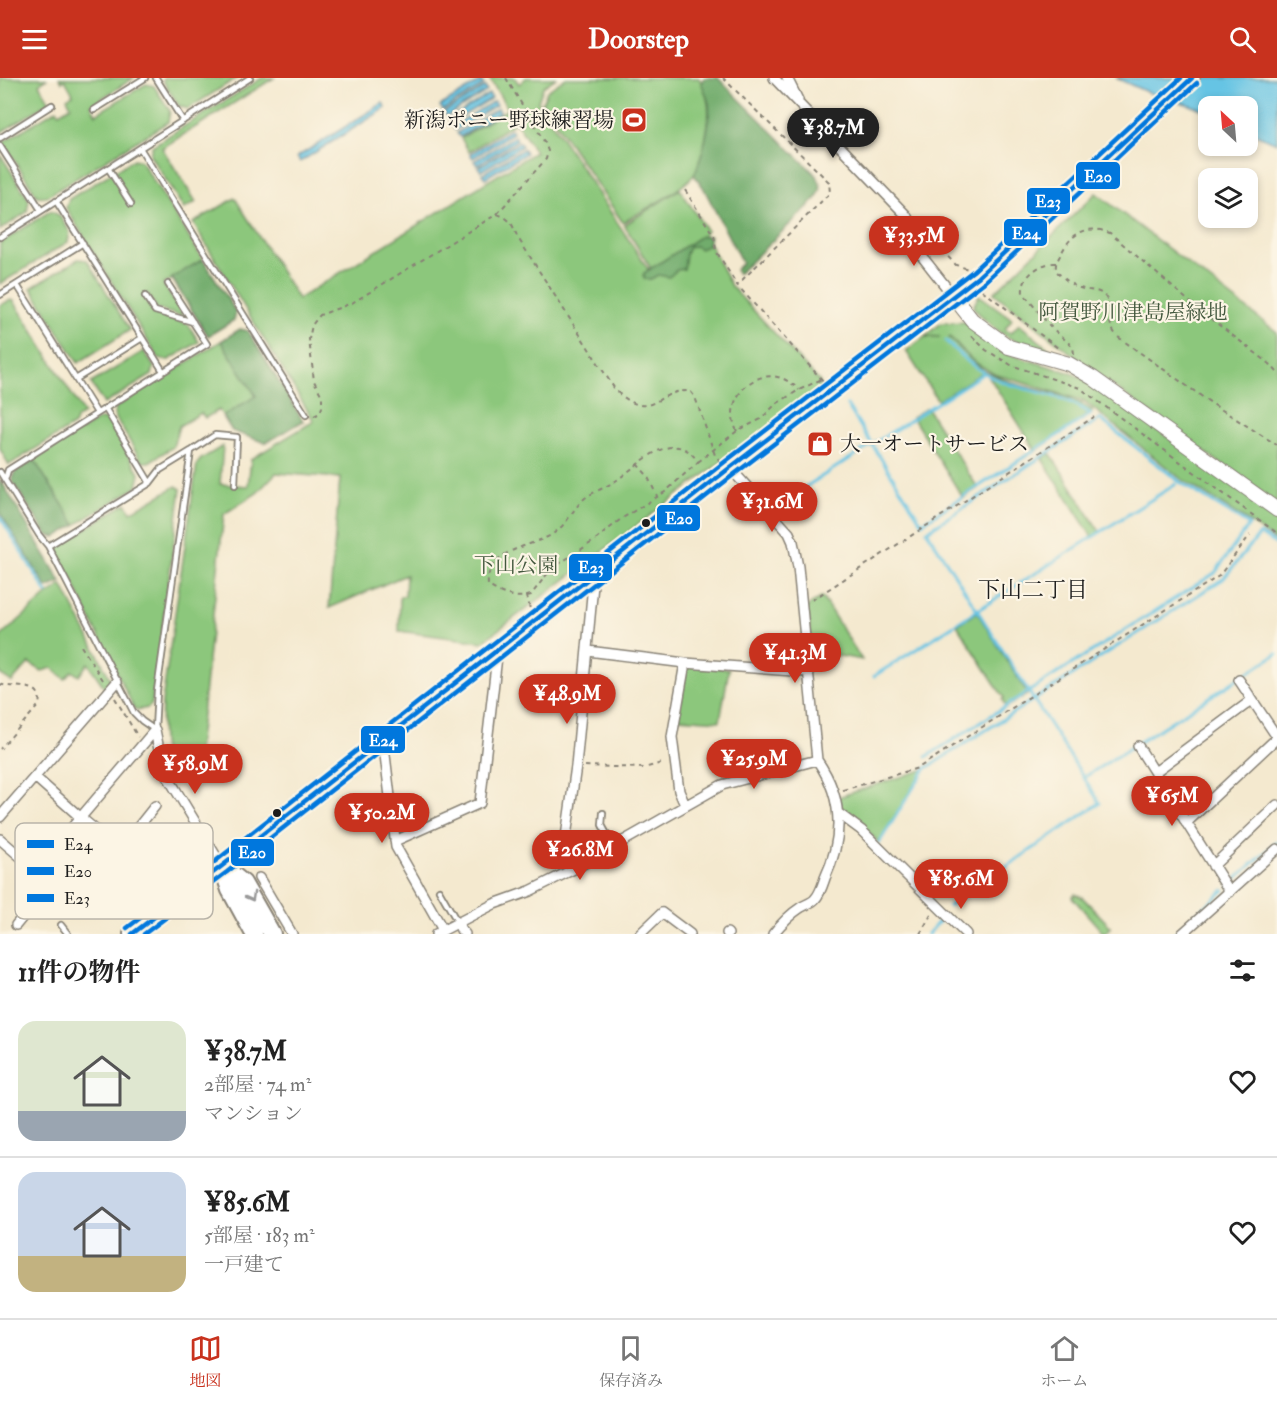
<!DOCTYPE html>
<html lang="ja">
<meta charset="utf-8">
<style>
body{margin:0;font-family:"IM FELL Double Pica","Noto Serif JP",serif;background:#f2f2f2;color:#222;height:100vh;display:flex;flex-direction:column;font-size:22px;white-space:nowrap}
*{box-sizing:border-box;margin:0}
p{font-size:20px;color:#767676}
.icon{flex:none;width:33px;height:33px;fill:none;stroke:currentColor;stroke-width:2;stroke-linecap:round;stroke-linejoin:round}
.map{position:relative;height:856px;overflow:hidden}
.details{display:flex;flex-direction:column;background:#fff;flex:1}
.details>*{flex:none}
.needle{width:39px;rotate:334deg}
.controls{position:absolute;left:1198px;top:18px;display:grid;gap:12px}
.controls a{display:grid;place-items:center;width:60px;height:60px;border-radius:12px;background:#fff;box-shadow:0 3px 9px #0003;font-size:30px}
.price{position:absolute;translate:-50% -51px;padding:0 14px;border-radius:21px;background:#c8321e;color:#fff;font-size:20px;line-height:39px;filter:drop-shadow(0 2px 3px #0008)}
.price::after{content:'';position:absolute;left:50%;top:36px;width:18px;height:14px;margin-left:-9px;background:inherit;clip-path:polygon(0 0,100% 0,50% 100%)}
.price.selected{background:#222;color:#fff}
ul{padding:0;list-style:none}
li{display:flex;align-items:center;gap:18px;height:150px;padding:0 18px}
li+li{border-top:2px solid #e0e0e0}
li span{display:grid;place-items:center;flex:none;width:168px;height:120px;border-radius:18px;color:#555}
li>.icon{margin-inline-start:auto}
span .icon{width:72px;height:72px;fill:#fffc;stroke-width:1}
li b{font-size:26px}
h2{display:flex;justify-content:space-between;align-items:center;height:72px;padding:0 18px;font-size:26px}
header{display:flex;justify-content:space-between;align-items:center;height:78px;padding:0 18px;background:#c8321e;color:#fff;font-size:27px;font-weight:700}
.tab-bar{display:flex;justify-content:space-around;align-items:center;height:84px;border-top:2px solid #e0e0e0;background:#fff;font-size:16px;color:#767676}
.tab-bar a{display:grid;justify-items:center;gap:3px}
.tab-bar .selected{color:#c8321e}
.map>svg:first-child{display:block}
.green{fill:#8cc77c;stroke:#54724c;stroke-width:1.5}
.forest{fill:#71ac6c;stroke:#466444;stroke-width:1.5}
.water{fill:#66c4e4;stroke:#417080;stroke-width:1.5}
.lines{fill:none;stroke-linecap:round;stroke-linejoin:round}
.stream{stroke:#66c4e4;stroke-width:3}
.lane-casing{stroke:#888276;stroke-width:8}
.street-casing{stroke:#888276;stroke-width:12}
.secondary-casing{stroke:#888276;stroke-width:16}
.primary-casing{stroke:#888276;stroke-width:18}
.highway-casing{stroke:#888276;stroke-width:20}
.path{stroke:#888276;stroke-width:2;stroke-dasharray:4.5 4.5;stroke-linecap:butt}
.lane{stroke:#fff;stroke-width:4.5}
.street{stroke:#fff;stroke-width:9}
.secondary{stroke:#fff;stroke-width:14}
.primary{stroke:#fff;stroke-width:15}
.highway{stroke:#fff;stroke-width:16}
.bus-1-casing{stroke:#fcf5e5;stroke-width:9}
.bus-2-casing{stroke:#fcf5e5;stroke-width:9}
.bus-3-casing{stroke:#fcf5e5;stroke-width:9}
.bus-1{stroke:#07d;stroke-width:4.5}
.bus-2{stroke:#07d;stroke-width:4.5}
.bus-3{stroke:#07d;stroke-width:4.5}
.oneway{stroke:#999}
.bus-dot{fill:#1c1c1c;stroke:#fcf5e5;stroke-width:2}
.labels{text-anchor:middle;stroke-width:4.5;stroke-linejoin:round;paint-order:stroke}
.poi-label{font-size:21px;fill:#1c1c1c;stroke:#fcf5e5;text-anchor:end}
.park-label{font-size:21px;fill:#43583e;stroke:#fcf5e5}
.neighbourhood-label{font-size:22px;fill:#1c1c1c;stroke:#fcf5e5}
.key{fill:#fcf5e5;stroke:#b9b4a9;stroke-width:1.5}
.key-label{font-size:16px;fill:#1c1c1c}
.line-badge{stroke:#fcf5e5;stroke-width:2}
.badge-label{font-size:16px;text-anchor:middle;font-weight:bold;fill:#fff}
</style>
<header><svg class="icon" aria-label="menu" viewBox="0 0 24 24"><path d="M4 6h16M4 12h16M4 18h16"/></svg>Doorstep<svg class="icon" aria-label="search" viewBox="0 0 24 24"><circle cx="10" cy="10" r="6"/><path d="M15 15l6 6"/></svg></header>
<div class="map">
<svg width="1277" height="856" viewBox="0 0 1277 856">
<rect width="100%" height="100%" fill="#fcf5e5"/>
<filter id="ink" filterUnits="userSpaceOnUse"><feTurbulence type="fractalNoise" baseFrequency=".0167" numOctaves="2"/><feDisplacementMap in="SourceGraphic" scale="12" xChannelSelector="R" yChannelSelector="G"/><feConvolveMatrix kernelMatrix="1 2 1 2 8 2 1 2 1" color-interpolation-filters="sRGB"/></filter>
<filter id="wash" filterUnits="userSpaceOnUse"><feTurbulence type="fractalNoise" baseFrequency=".008" numOctaves="4" result="noise"/><feDisplacementMap in="SourceGraphic" scale="24" xChannelSelector="R" yChannelSelector="G"/><feGaussianBlur stdDeviation="1.35" result="paint"/><feColorMatrix in="noise" values="0 0 0 0 0 0 0 0 0 0 0 0 0 0 0 0 0 1.4 0 .05"/><feComposite in="paint" operator="in"/></filter>
<g filter="url(#wash)">
<rect width="100%" height="100%" fill="#f4e9cf"/>
<!-- green -->
<path class="green" d="M0,0H47L39,6L50,24L0,55Z
M59,0H134L91,27L96,36L146,6L154,8L170,33L168,44L46,119L37,118L3,64L57,31L59,35L71,28L67,20L73,16L65,2L62,4Z
M164,0H237L188,31L179,28L163,3Z
M262,0H274L162,70L196,124L184,131L150,77L152,68Z
M489,0H515L519,6L526,0H556L543,9L538,24L648,191L650,189L624,147L680,111L707,153L704,155L731,208L820,304V310L482,564L399,553L400,518H405L406,497L329,530L340,400L276,395L257,415L224,436L198,673L169,694C160,678 161,643 162,624L197,386L201,381L223,368L220,406L248,408L251,381L314,343L193,145L235,120L298,221L535,74L516,44L469,74L461,60L508,31Z
M566,0H699C703,7 707,18 708,26C711,41 702,87 693,98C678,115 642,132 623,145L542,25L547,13Z
M0,76L29,122L27,134L0,152Z
M134,81L141,83L236,234L234,242L208,258L172,201L163,206L184,239L157,231L147,215L143,218L154,236L188,246L199,264L169,282L159,281L66,130L69,121Z
M1096,115L1277,254V426L1101,299L994,215Z
M50,133L59,137L70,154L68,164L0,206V165Z
M78,181L87,182L130,252L78,285L31,210Z
M979,217L1012,241L1005,251L1011,255L1019,246L1054,275C1017,265 999,260 973,229Z
M11,222L14,223L84,336L77,340L74,347L9,387L0,371V227Z
M966,244L979,257L1008,276L1068,294L1090,303L1277,438V464L1246,442L1181,401L1084,323L994,296L973,283L950,259L949,260L973,284L985,293L938,323L906,273L925,259H940L926,258L941,245Z
M240,251L248,253L303,343L266,365L232,353L219,332L205,340L201,335L179,348L173,369L149,384H142L114,337L116,329Z
M144,273L154,289L152,297L104,326L91,305Z
M986,294C995,297 1004,302 1013,305C1040,314 1070,315 1093,333L1036,373Z
M927,330L978,410L963,420L912,339Z
M99,341L108,342L140,396L137,409L56,459L47,457L12,403L16,393Z
M1050,375L1100,454L1092,459L1042,381Z
M176,408L181,411L152,626L148,630L137,632L134,630L59,476L58,468L126,425L131,434Z
M62,507L113,606L106,612L88,585L79,598L72,593L65,601L52,590L42,593L29,585L12,604L0,596V559L46,518Z
M822,519L862,582L812,573L807,529Z
M977,534L1028,616L1006,629L1002,622L1004,620L957,547Z
M687,587L729,591L720,643L678,640Z
M925,691L879,765L846,733L841,731L838,719Z
M1075,816L1082,819L1111,849L1104,856L1072,819Z"/>
<!-- forest -->
<path class="forest" d="M704,0H718L817,98C822,108 822,112 816,121L738,196L735,192L742,185L703,109L694,97C702,79 711,46 709,26C707,19 704,11 701,4Z
M701,158H710L708,167L700,171L695,168L689,169L686,176L684,191L677,192L669,199L658,197L651,201H645L643,198L644,195Z
M203,181L236,234L234,242L208,258L172,200Z
M240,251L248,253L303,343L266,365L232,353L223,338L256,318L221,263Z
M34,382L76,447L56,459L47,457L12,403L16,393Z
M0,401L61,504L47,510L0,435Z"/>
<!-- water -->
<path class="water" d="M1116,0H1277V65L1248,53V28H1209V35L1197,29L1149,15Z
M481,3L484,7L443,32L440,28Z
M485,9L487,13L447,38L444,34Z
M489,16L492,20L451,45L449,41Z
M494,23L496,27L455,52L453,48Z
M383,25L386,30L300,84L297,79Z
M498,30L500,34L460,59L457,55Z
M511,51L513,55L473,80L470,76Z
M515,58L517,62L477,87L474,83Z
M519,64L522,68L481,93L478,89Z
M523,71L526,75L485,100L482,96Z"/>
<g class="lines">
<!-- stream -->
<path class="stream" d="M847,327L922,445L1091,336C1068,319 1040,315 1012,307C985,299 965,283 946,263
M774,429L984,295
M0,439L47,515
M874,598L1176,406
M926,679L1215,495L1249,447L1180,404L1100,341L927,453L1029,614L1034,622L1100,725L949,828
M1083,700L1277,576
M879,765L925,691L1223,501L1260,456L1277,467
M1229,807L1277,764
M928,856L942,840
M1174,856L1224,812"/>
</g>
</g>
<g filter="url(#ink)">
<g class="lines">
<!-- lane casing -->
<g class="lane-casing">
<path id="lane" d="M156,0L183,43
M94,32L145,0
M0,60L52,27
M0,68L41,132
M140,70L306,337
M108,90L131,126
M56,123L163,293
M0,159L250,0
M17,207L97,335
M0,217L83,165
M145,218L155,233L193,244
M76,301L142,260
M105,330L150,405
M0,394L39,457L48,468L134,635L142,643L155,652
M5,402L8,392L207,266L168,206
M48,468L150,405L160,392L191,373
M155,652L157,613L191,373L215,357L237,359L235,407
M603,735L602,747L613,767
M439,812L458,845
M61,847L68,856"/>
</g>
<!-- street casing -->
<g class="street-casing">
<path id="street" d="M774,0L906,137L912,148L913,167L954,219
M787,0L798,22
M730,390L789,455L793,464L798,489L817,682C843,719 844,759 825,800C823,806 820,816 815,821C812,825 804,827 800,830C789,837 781,846 773,856
M588,573L685,585L807,594
M1239,602L1277,659
M155,652L163,691L222,788
M383,660L396,769L443,852
M1138,668L1230,814
M1155,694L1252,622
M35,699L80,739L179,821
M685,727L679,713L672,659L685,585
M838,735L861,752L966,856
M0,739L117,604
M1186,745L1277,660
M0,761L36,792L155,652
M395,763L480,725L498,570
M120,772L155,728
M1213,788L1277,727
M576,790L565,766L576,688L594,496
M259,800L292,856
M458,845L461,852L465,856
M16,847L50,805L36,792
M727,855L728,856
M436,856L494,826L530,813L576,790L722,707L817,682
M640,856L662,835L690,856
M1182,856L1277,771"/>
</g>
<!-- secondary casing -->
<g class="secondary-casing">
<path id="secondary" d="M954,219L972,242L1009,269L1069,286L1093,300L1277,432"/>
</g>
<!-- primary casing -->
<g class="primary-casing">
<path id="primary" d="M222,788L727,392L954,219L978,199L1192,0"/>
</g>
<!-- highway casing -->
<g class="highway-casing">
<path id="highway" d="M222,788L243,805L272,856
M222,788L230,812L254,856
M132,856L222,788"/>
</g>
<!-- path -->
<path class="path" d="M723,0L829,104L830,115L737,207L824,304
M685,112L714,158L716,173L737,207
M497,136L546,81L548,73L545,65L506,0
M923,153L956,187L968,191
M1056,185C1041,184 1021,198 1023,215L1050,248L1073,269L1074,276
M982,212L1058,270
M972,258L986,272L1011,287L1080,310L1277,455
M1277,294L1270,286L1198,231L1110,155C1087,146 1071,155 1061,176C1057,183 1054,187 1057,194C1064,200 1072,208 1080,210C1090,214 1100,210 1106,220C1115,233 1103,243 1118,259L1211,325L1277,367
M314,338L320,335L322,329V318L314,303L309,261L312,247L320,237L352,225L497,136C512,141 512,147 518,160L616,313C654,346 654,311 690,313L695,319L715,377L720,383
M737,353C719,318 765,276 799,312
M698,384L737,353L761,341L776,326L799,312L822,301
M637,386L647,397L657,418
M527,518L531,517L551,491L594,463L621,441L665,414L698,384C675,347 639,387 617,402C607,409 595,413 585,420C572,431 567,448 551,457C528,470 485,472 488,507C498,515 514,521 527,518L530,531
M812,522L1094,339
M81,568L105,605
M0,606C14,612 44,602 39,627L0,671
M115,620L138,659
M585,688L644,690L665,684
M843,712L918,690L1219,498L1250,457
M920,856L932,835"/>
<!-- lane -->
<use href="#lane" class="lane"/>
<!-- street -->
<use href="#street" class="street"/>
<!-- secondary -->
<use href="#secondary" class="secondary"/>
<!-- primary -->
<use href="#primary" class="primary"/>
<!-- highway -->
<use href="#highway" class="highway"/>
<!-- bus-1 casing -->
<g class="bus-1-casing">
<path id="bus-1" d="M132,856L222,788L727,392L978,199L1192,0"/>
</g>
<!-- bus-2 casing -->
<g class="bus-2-casing">
<path id="bus-2" d="M144,856L227,794L732,398L983,205L1197,5"/>
</g>
<!-- bus-3 casing -->
<g class="bus-3-casing">
<path id="bus-3" d="M127,850L217,782L722,386L973,193L1181,0"/>
</g>
<!-- bus-1 -->
<use href="#bus-1" class="bus-1"/>
<!-- bus-2 -->
<use href="#bus-2" class="bus-2"/>
<!-- bus-3 -->
<use href="#bus-3" class="bus-3"/>
</g>
<!-- one-way arrows -->
<defs><path id="oneway-chevron" d="M-2-3.5L2.5 0L-2 3.5" fill="none" stroke-width="1.6" stroke-linecap="round" stroke-linejoin="round" transform="scale(1.5)"/></defs>
<use class="oneway" href="#oneway-chevron" transform="translate(251 819) rotate(61)"/>
</g>
<!-- icons -->
<defs>
<g id="stadium-square" transform="scale(1.35)"><rect x="-9" y="-9" width="18" height="18" rx="4" fill="#c8321e" stroke="#fcf5e5"/><path d="M0-5a6.5 5 0 1 0 0 10a6.5 5 0 1 0 0-10ZM-3.5-1.8h7v3.6h-7Z" fill="#fff"/></g>
<g id="shop-square" transform="scale(1.35)"><rect x="-9" y="-9" width="18" height="18" rx="4" fill="#c8321e" stroke="#fcf5e5"/><path d="M-5-2.5h2.3a2.7 3.5 0 0 1 5.4 0H5L5.5 6h-11ZM-1.5-2.5h3a1.5 2.3 0 0 0-3 0Z" fill="#fff"/></g>
</defs>
<g fill-rule="evenodd">
<use href="#stadium-square" x="634" y="42"/>
<use href="#shop-square" x="820" y="366"/>
</g>
<!-- markers -->
<g class="bus-dot">
<circle cx="646" cy="445" r="5"/>
<circle cx="277" cy="735" r="5"/>
</g>
<g class="labels">
<!-- poi labels -->
<g class="poi-label">
<text x="614" y="49">新潟ポニー野球練習場</text>
<text x="840" y="373" text-anchor="start">大一オートサービス</text>
</g>
<!-- park labels -->
<g class="park-label">
<text x="1133" y="241">阿賀野川津島屋緑地</text>
<text x="516" y="494">下山公園</text>
</g>
<!-- neighbourhood labels -->
<g class="neighbourhood-label">
<text x="1033" y="519">下山二丁目</text>
</g>
</g>
<!-- legend -->
<rect x="15" y="745" width="198" height="96" rx="9" class="key"/>
<rect x="27" y="762" width="27" height="8" fill="#07d"/>
<rect x="27" y="789" width="27" height="8" fill="#07d"/>
<rect x="27" y="816" width="27" height="8" fill="#07d"/>
<g class="key-label">
<text x="64" y="772">E24</text>
<text x="64" y="799">E20</text>
<text x="64" y="826">E23</text>
</g>
<g class="line-badge">
<rect x="1075" y="83" width="46" height="29" rx="6" fill="#07d"/>
<rect x="1026" y="109" width="45" height="28" rx="6" fill="#07d"/>
<rect x="1003" y="140" width="45" height="29" rx="6" fill="#07d"/>
<rect x="656" y="426" width="45" height="28" rx="6" fill="#07d"/>
<rect x="568" y="475" width="45" height="29" rx="6" fill="#07d"/>
<rect x="360" y="647" width="46" height="29" rx="6" fill="#07d"/>
<rect x="230" y="760" width="45" height="29" rx="6" fill="#07d"/>
</g>
<g class="badge-label">
<text x="1098" y="104">E20</text>
<text x="1048" y="129">E23</text>
<text x="1026" y="161">E24</text>
<text x="679" y="446">E20</text>
<text x="591" y="495">E23</text>
<text x="383" y="668">E24</text>
<text x="252" y="780">E20</text>
</g>
</svg>
<div class="controls">
<a><svg class="needle" viewBox="-14 -14 28 28"><path d="M0-13l5 13h-10z" fill="#e53935"/><path d="M0 13l5-13h-10z" fill="#767676"/></svg></a>
<a><svg class="icon" aria-label="layers" viewBox="0 0 24 24"><path d="M12 4l9 5-9 5-9-5zM3 14l9 5 9-5"/></svg></a>
</div>
<b class="price selected" style="left:833px;top:81px">¥38.7M</b>
<b class="price" style="left:914px;top:189px">¥33.5M</b>
<b class="price" style="left:772px;top:455px">¥31.6M</b>
<b class="price" style="left:795px;top:606px">¥41.3M</b>
<b class="price" style="left:567px;top:647px">¥48.9M</b>
<b class="price" style="left:754px;top:712px">¥25.9M</b>
<b class="price" style="left:195px;top:717px">¥58.9M</b>
<b class="price" style="left:1172px;top:749px">¥65M</b>
<b class="price" style="left:382px;top:766px">¥50.2M</b>
<b class="price" style="left:580px;top:803px">¥26.8M</b>
<b class="price" style="left:961px;top:832px">¥85.6M</b>
</div>
<section class="details">
<h2>11件の物件<svg class="icon" aria-label="filters" viewBox="0 0 24 24"><path d="M4 7h16M4 17h16"/><circle cx="9" cy="7" r="2"/><circle cx="15" cy="17" r="2"/></svg></h2>
<ul>
<li><span style="background:linear-gradient(#dfe7d0 75%,#9aa5b1 0)"><svg class="icon" aria-label="home" viewBox="0 0 24 24"><path d="M3 11l9-7 9 7M6 9v11h12V9"/></svg></span><div><b>¥38.7M</b><p>2部屋 · 74 m²</p><p>マンション</p></div><svg class="icon" aria-label="heart" viewBox="0 0 24 24"><path d="M12 20l-8-8c-3-5 5-10 8-4 3-6 11-1 8 4z"/></svg></li>
<li><span style="background:linear-gradient(#c9d6e8 70%,#c2b280 0)"><svg class="icon" aria-label="home" viewBox="0 0 24 24"><path d="M3 11l9-7 9 7M6 9v11h12V9"/></svg></span><div><b>¥85.6M</b><p>5部屋 · 183 m²</p><p>一戸建て</p></div><svg class="icon" aria-label="heart" viewBox="0 0 24 24"><path d="M12 20l-8-8c-3-5 5-10 8-4 3-6 11-1 8 4z"/></svg></li>
</ul>
</section>
<nav class="tab-bar">
<a class="selected"><svg class="icon" aria-label="map" viewBox="0 0 24 24"><path d="M3 6l6-2 6 2 6-2v14l-6 2-6-2-6 2zM9 4v14M15 6v14"/></svg>地図</a>
<a><svg class="icon" aria-label="saved" viewBox="0 0 24 24"><path d="M7 4h10v16l-5-4-5 4z"/></svg>保存済み</a>
<a><svg class="icon" aria-label="home" viewBox="0 0 24 24"><path d="M3 11l9-7 9 7M6 9v11h12V9"/></svg>ホーム</a>
</nav>
